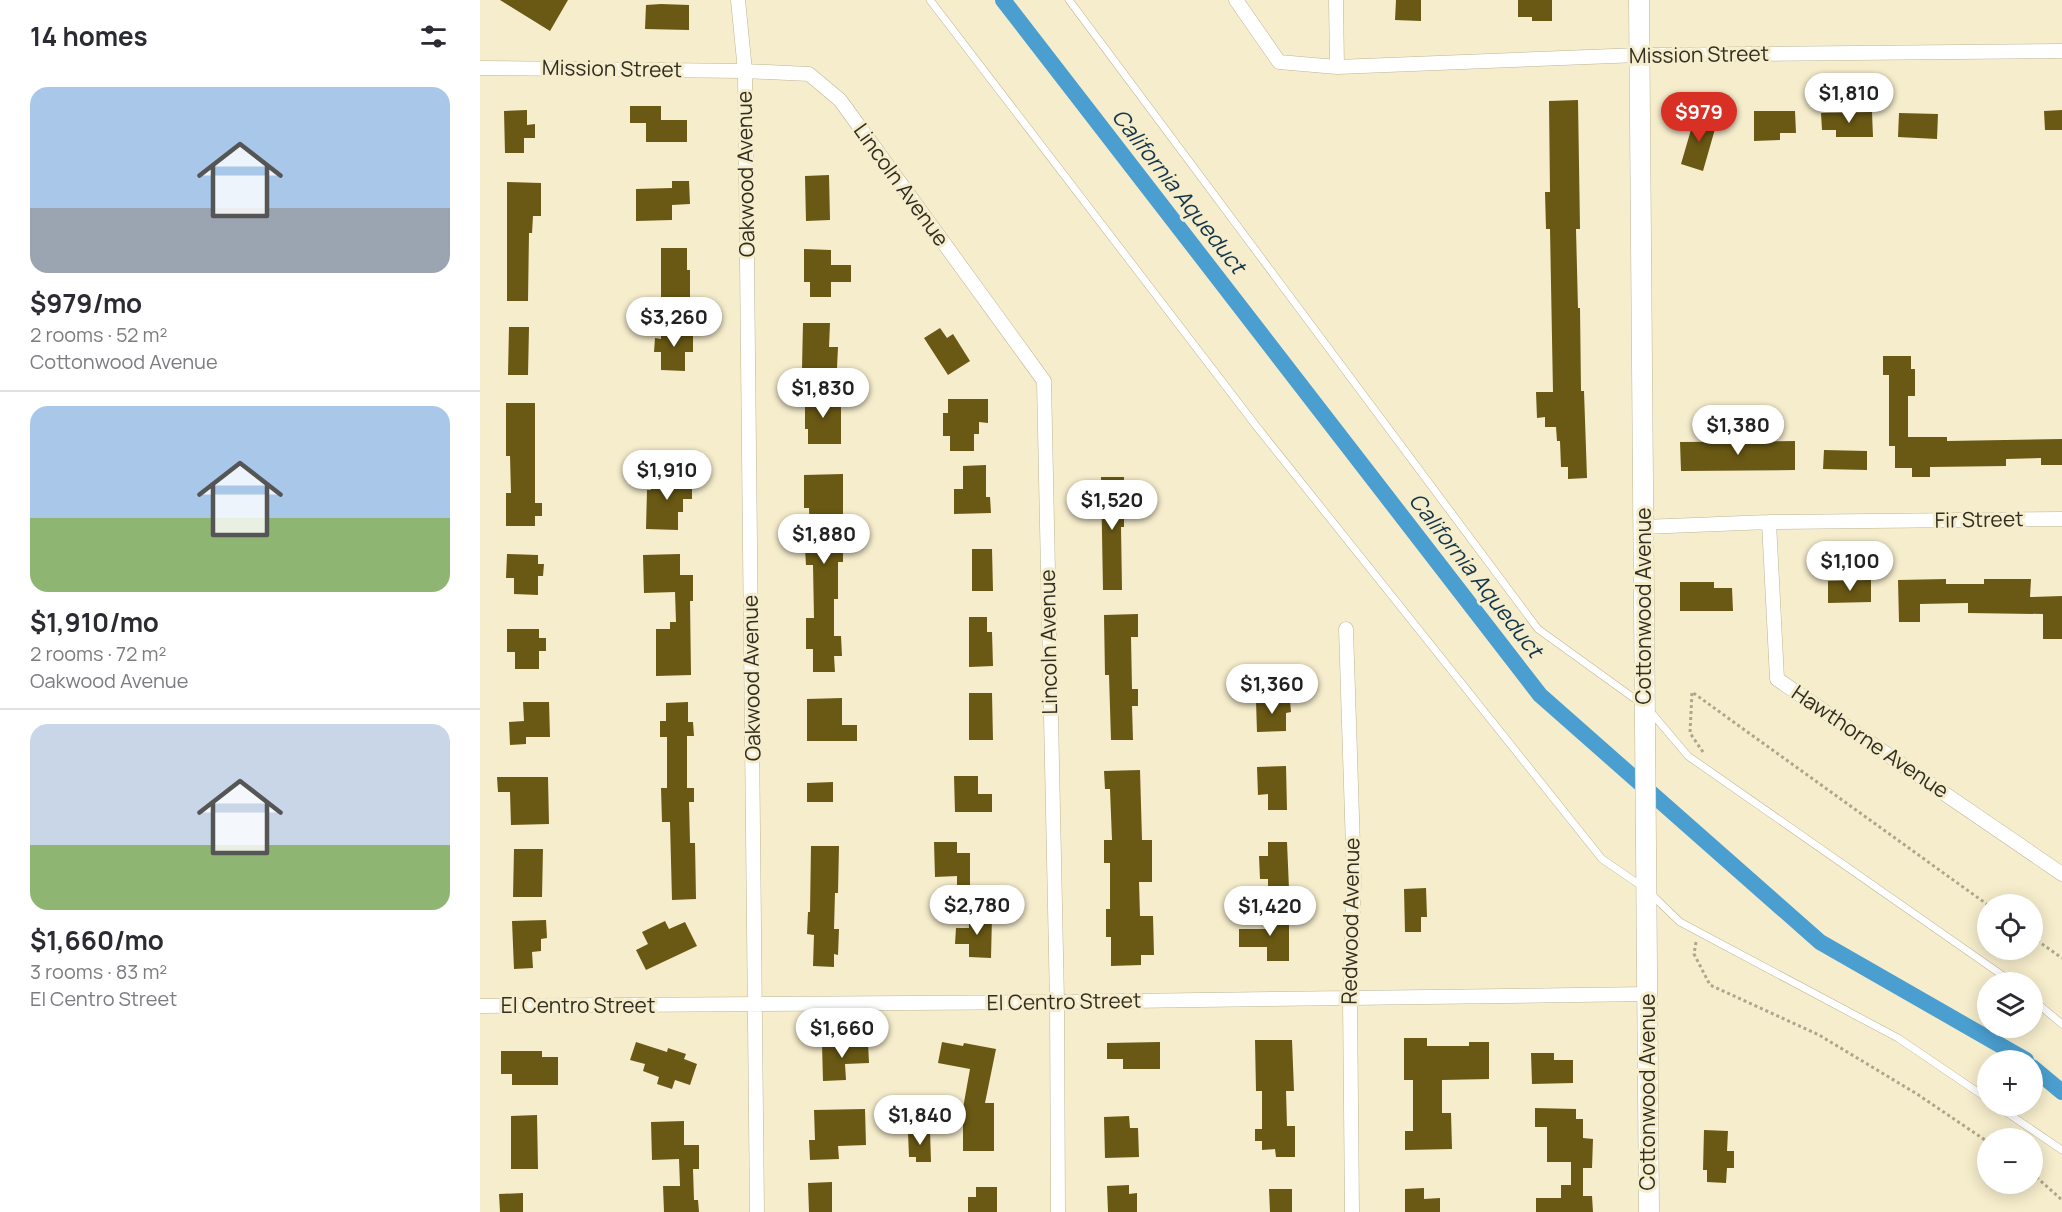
<!DOCTYPE html>
<meta charset="utf-8">
<style>
body{margin:0;font-family:Manrope,sans-serif;background:#f7f7f7;color:#2b2b33;height:100vh;display:flex;flex-direction:column;font-size:22px;white-space:nowrap}
*{box-sizing:border-box;margin:0}
p{font-size:20px;color:#7c7c81}
.icon{flex:none;width:33px;height:33px;fill:none;stroke:currentColor;stroke-width:2;stroke-linecap:round;stroke-linejoin:round}
.map{position:relative;flex:1;overflow:hidden}
.side{display:flex;flex-direction:column;background:#fff;width:480px}
.side>*{flex:none}
.tools{position:absolute;left:1497px;top:894px;display:grid;gap:12px}
.tools a{display:grid;place-items:center;width:66px;height:66px;border-radius:50%;background:#fff;box-shadow:0 3px 15px #0003;font-size:30px}
.price{position:absolute;translate:-50% -51px;padding:0 14px;border-radius:21px;background:#fff;color:#222;font-size:20px;line-height:39px;filter:drop-shadow(0 2px 3px #0008)}
.price::after{content:'';position:absolute;left:50%;top:36px;width:18px;height:14px;margin-left:-9px;background:inherit;clip-path:polygon(0 0,100% 0,50% 100%)}
.price.on{background:#d93025;color:#fff}
ul{padding:0;list-style:none}
li{display:grid;align-content:center;gap:12px;height:318px;padding:0 30px}
li+li{border-top:2px solid #e1e1e2}
li span{display:grid;place-items:center;height:186px;border-radius:18px;color:#555}
li>.icon{margin-inline-start:auto}
span .icon{width:108px;height:108px;fill:#fffc;stroke-width:1}
li b{font-size:26px}
h2{display:flex;justify-content:space-between;align-items:center;height:72px;padding:0 30px;font-size:26px}
main{display:flex;flex:1;min-height:0}
.map>svg:first-child{display:block}
.lines{fill:none;stroke-linecap:round;stroke-linejoin:round}
.canal{stroke:#4b9fd0;stroke-width:16}
.building{fill:#6a5914}
.lane-casing{stroke:#bdb595;stroke-width:8}
.street-casing{stroke:#bdb595;stroke-width:15}
.secondary-casing{stroke:#bdb595;stroke-width:21}
.path{stroke:#ada68d;stroke-width:3;stroke-dasharray:3 3;stroke-linecap:butt}
.lane{stroke:#fff;stroke-width:7}
.street{stroke:#fff;stroke-width:14}
.secondary{stroke:#fff;stroke-width:20}
.labels{text-anchor:middle;stroke-width:6;stroke-linejoin:round;paint-order:stroke}
.street-label{font-size:21px;fill:#312e21;stroke:#f6edcc}
.water-label{font-size:22px;font-style:italic;fill:#11354a;stroke:#f6edcc}
</style>
<main>
<section class="side">
<h2>14 homes<svg class="icon" aria-label="filters" viewBox="0 0 24 24"><path d="M4 7h16M4 17h16"/><circle cx="9" cy="7" r="2"/><circle cx="15" cy="17" r="2"/></svg></h2>
<ul>
<li><span style="background:linear-gradient(#a9c7e8 65%,#9aa5b1 0)"><svg class="icon" aria-label="home" viewBox="0 0 24 24"><path d="M3 11l9-7 9 7M6 9v11h12V9"/></svg></span><div><b>$979/mo</b><p>2 rooms · 52 m²</p><p>Cottonwood Avenue</p></div></li>
<li><span style="background:linear-gradient(#a9c7e8 60%,#8fb573 0)"><svg class="icon" aria-label="home" viewBox="0 0 24 24"><path d="M3 11l9-7 9 7M6 9v11h12V9"/></svg></span><div><b>$1,910/mo</b><p>2 rooms · 72 m²</p><p>Oakwood Avenue</p></div></li>
<li><span style="background:linear-gradient(#c9d6e8 65%,#8fb573 0)"><svg class="icon" aria-label="home" viewBox="0 0 24 24"><path d="M3 11l9-7 9 7M6 9v11h12V9"/></svg></span><div><b>$1,660/mo</b><p>3 rooms · 83 m²</p><p>El Centro Street</p></div></li>
</ul>
</section>
<div class="map">
<svg width="1582" height="1212" viewBox="0 0 1582 1212">
<rect width="100%" height="100%" fill="#f6edcc"/>
<g class="lines">
<!-- canal -->
<path class="canal" d="M523,0L1060,695L1340,942L1546,1060
M1552,1067L1582,1092"/>
</g>
<!-- building -->
<path class="building" d="M20,0H88L70,31Z
M916,0H941V21L915,20Z
M1038,0H1072V21H1052V17H1038Z
M181,4L209,5V30L165,29L166,5Z
M1098,100L1100,229H1096L1098,308H1100L1101,391H1104L1107,478L1088,479V467H1081L1080,441H1077L1076,427H1065V417L1057,418L1056,392H1073L1070,229H1066L1065,192H1070L1069,101Z
M150,106H181V120H207V142H166V123H150Z
M47,110V125L55,124V138H44V153H25L24,111Z
M1582,110V130H1565L1564,111Z
M1274,111H1315L1316,133H1300V140L1274,141Z
M1392,112L1393,137H1356V130H1342L1341,113Z
M1419,113L1458,114L1457,139L1418,137Z
M1215,116L1237,122L1223,171L1201,164Z
M349,175L350,220L326,221L325,176Z
M192,181H209L210,204L192,205V220L156,221V189L192,188Z
M27,182L61,183V216H53L52,233H49L48,301H27Z
M181,248H207V270H210V302H181Z
M324,249L351,250V265H371V282H351V297H330V282H324Z
M323,323H350L349,347H358L357,368H322Z
M29,327H49L48,375H28Z
M181,328L213,329V352H205V371L181,370V352H174L175,338L181,339Z
M460,328L467,338L473,334L490,361L468,375L444,338Z
M1403,356H1431V369H1435V396H1428V437H1467V441L1582,439V465H1561V458L1526,459V466L1450,467V477H1432V468H1415V446H1409V375H1403Z
M325,394L361,395V444H328V429H325Z
M468,399H508V423L499,422V434H494V451H470V436H463V413H468Z
M26,403H55V503H62V516H55V526H26V493H31L30,456H26Z
M1315,441V470L1201,471L1200,442Z
M1344,450L1387,451V470L1343,469Z
M506,465V497H510L511,513L474,514V489H483V466Z
M363,474V562H358V599H354V636H361L362,656H354L355,672H333V649H326V618H334L333,565H326L325,548H330L329,508H324V475Z
M171,476L212,477V499H203V512H198V530L166,529L167,490H171Z
M621,477H644V527H641L642,590H623Z
M492,549H512L513,591H492Z
M27,554L58,555V564H64L63,576H58V595L34,594V578H26Z
M200,554V575H213V601H210L211,675L176,676V629H190V622H196L195,592L164,593L163,555Z
M1466,579V584H1504V579H1551L1550,597L1582,596V639H1563V614L1488,613V603L1440,604V622H1419L1418,580Z
M1391,580V602L1348,603V581Z
M1200,582H1234V588H1252L1253,611H1200Z
M658,614V637H651L652,689H658V706H652L653,740H631L629,675H625L624,615Z
M489,617H507V632H512L513,666L489,667Z
M27,629H59V638H66V651H59V669H35V652H27Z
M489,693H512L513,740H489Z
M362,698V725H377V741H327V699Z
M810,700L811,712L806,713V731L777,732L776,701Z
M43,702H69L70,737H46V744L30,745L29,722L44,721Z
M208,702V722H213L214,736H207V788H214V802H209L210,843H215L216,899L192,900L190,822H182L181,788H187V737H180V721H186V703Z
M806,766L807,810H788V794L778,795L777,767Z
M660,770L662,840H672V882H659L660,916H673L674,955H661V965L631,966V937H626V909H630V863H624V840H632L630,789H625L624,771Z
M474,776H498V794H512V812H475Z
M17,777H68L69,824L31,825L30,792H18Z
M353,782V802H327V783Z
M454,842H477V853H490V885H477V876L455,877Z
M788,842H807L809,889L788,890V879H780L779,856H788Z
M331,846H359L358,893H355L354,929H359L358,955L354,954V967L333,966L334,935L327,934L328,912H330Z
M34,849H63L62,897H33Z
M946,888L947,917H941V932H925L924,889Z
M786,913H809V961H787V947H759V929H786Z
M489,915L512,916L511,958L489,957V944H475L476,928H489Z
M66,920L67,938L61,939V951L52,952L53,968L34,969L32,921Z
M185,921L189,929L205,922L217,946L166,970L156,950L168,944L162,932Z
M924,1038H947V1046H989V1042H1009V1079L962,1080V1113H971L972,1149L925,1150V1131H933V1080H924Z
M775,1040H812L814,1091H806L807,1126H815V1157H796L795,1149L782,1150V1141H775V1129H782V1091H776Z
M156,1042L187,1052L188,1048L206,1054L204,1059L217,1064L210,1085L195,1080L192,1089L177,1084L179,1077L163,1071L165,1064L150,1060Z
M462,1042L483,1046L484,1043L516,1049L505,1103H514V1151H483V1108L490,1069L458,1063Z
M680,1042V1069H643V1059H627V1043Z
M388,1043L389,1063L365,1064L366,1080L343,1081L342,1044Z
M21,1051H62V1057H78V1085H32V1074H21Z
M1051,1053H1074V1060H1093V1083L1052,1084Z
M1055,1108L1096,1109V1119H1103V1138L1113,1139L1112,1168H1103V1196H1112L1113,1212H1056V1198H1081V1185H1091V1162H1067V1127H1055Z
M385,1109L386,1145L358,1146L359,1159L330,1160L329,1140H335L334,1110Z
M57,1115L58,1169H31V1116Z
M649,1116L650,1128H658L659,1157L625,1158L624,1117Z
M204,1121V1145H219V1169H213L214,1200H218L219,1212H184L183,1186H200L199,1159L172,1160L171,1122Z
M1224,1130L1248,1131L1247,1151H1254V1168H1247L1246,1183L1227,1182V1170H1223Z
M450,1131L451,1162H436V1157H429L428,1132Z
M352,1182V1212H329L328,1183Z
M649,1185V1194L657,1193V1212H628L627,1186Z
M496,1187H517V1212H488V1197H496Z
M944,1188V1199L960,1198V1212H925V1189Z
M789,1189H812V1212H790Z
M43,1193V1212H20L19,1194Z"/>
<g class="lines">
<!-- lane casing -->
<g class="lane-casing">
<path id="lane" d="M450,0L777,427L1122,859L1163,887
M589,0L1058,629L1162,704
M1170,711L1208,756L1532,982
M1171,894L1200,922L1418,1038L1508,1099
M1552,999L1582,1024
M1517,1106L1582,1150"/>
</g>
<!-- street casing -->
<g class="street-casing">
<path id="street" d="M258,0L265,71L277,1212
M756,0L799,62L857,67L1159,55L1582,51
M856,0L857,67
M0,68L265,71L329,74L360,100L564,381L577,1002L578,1212
M1289,522L1297,679L1582,874
M1163,527L1289,522L1582,519
M866,629L874,879L870,998L872,1212
M0,1006L577,1002L1167,994"/>
</g>
<!-- secondary casing -->
<g class="secondary-casing">
<path id="secondary" d="M1159,0L1169,1212"/>
</g>
<!-- path -->
<path class="path" d="M1223,752L1210,733L1212,692L1508,905
M1552,937L1582,958
M1216,942L1214,954L1230,985L1339,1035L1437,1094L1508,1142
M1552,1173L1582,1200"/>
<!-- lane -->
<use href="#lane" class="lane"/>
<!-- street -->
<use href="#street" class="street"/>
<!-- secondary -->
<use href="#secondary" class="secondary"/>
</g>
<g class="labels">
<!-- street labels -->
<g class="street-label">
<text transform="translate(1219 55) rotate(-1)" y="7">Mission Street</text>
<text transform="translate(132 69) rotate(1)" y="7">Mission Street</text>
<text transform="translate(266 174) rotate(-91)" y="7">Oakwood Avenue</text>
<text transform="translate(421 185) rotate(54)" y="7">Lincoln Avenue</text>
<text transform="translate(1499 520) rotate(-1)" y="7">Fir Street</text>
<text transform="translate(1164 606) rotate(-90)" y="7">Cottonwood Avenue</text>
<text transform="translate(569 642) rotate(-91)" y="7">Lincoln Avenue</text>
<text transform="translate(272 678) rotate(-91)" y="7">Oakwood Avenue</text>
<text transform="translate(1390 742) rotate(34)" y="7">Hawthorne Avenue</text>
<text transform="translate(871 921) rotate(-89)" y="7">Redwood Avenue</text>
<text transform="translate(584 1002) rotate(-1)" y="7">El Centro Street</text>
<text x="98" y="1013">El Centro Street</text>
<text transform="translate(1168 1092) rotate(-90)" y="7">Cottonwood Avenue</text>
</g>
<!-- water labels -->
<g class="water-label">
<text transform="translate(699 191) rotate(52)" y="8">California Aqueduct</text>
<text transform="translate(996 575) rotate(52)" y="8">California Aqueduct</text>
</g>
</g>
</svg>
<div class="tools">
<a><svg class="icon" aria-label="locate" viewBox="0 0 24 24"><circle cx="12" cy="12" r="6"/><path d="M12 2v4M12 18v4M2 12h4M18 12h4"/></svg></a>
<a><svg class="icon" aria-label="layers" viewBox="0 0 24 24"><path d="M12 4l9 5-9 5-9-5zM3 14l9 5 9-5"/></svg></a>
<a>+</a>
<a>−</a>
</div>
<b class="price" style="left:1369px;top:124px">$1,810</b>
<b class="price on" style="left:1219px;top:143px">$979</b>
<b class="price" style="left:194px;top:348px">$3,260</b>
<b class="price" style="left:343px;top:419px">$1,830</b>
<b class="price" style="left:1258px;top:456px">$1,380</b>
<b class="price" style="left:187px;top:501px">$1,910</b>
<b class="price" style="left:632px;top:531px">$1,520</b>
<b class="price" style="left:344px;top:565px">$1,880</b>
<b class="price" style="left:1370px;top:592px">$1,100</b>
<b class="price" style="left:792px;top:715px">$1,360</b>
<b class="price" style="left:497px;top:936px">$2,780</b>
<b class="price" style="left:790px;top:937px">$1,420</b>
<b class="price" style="left:362px;top:1059px">$1,660</b>
<b class="price" style="left:440px;top:1146px">$1,840</b>
</div>
</main>
